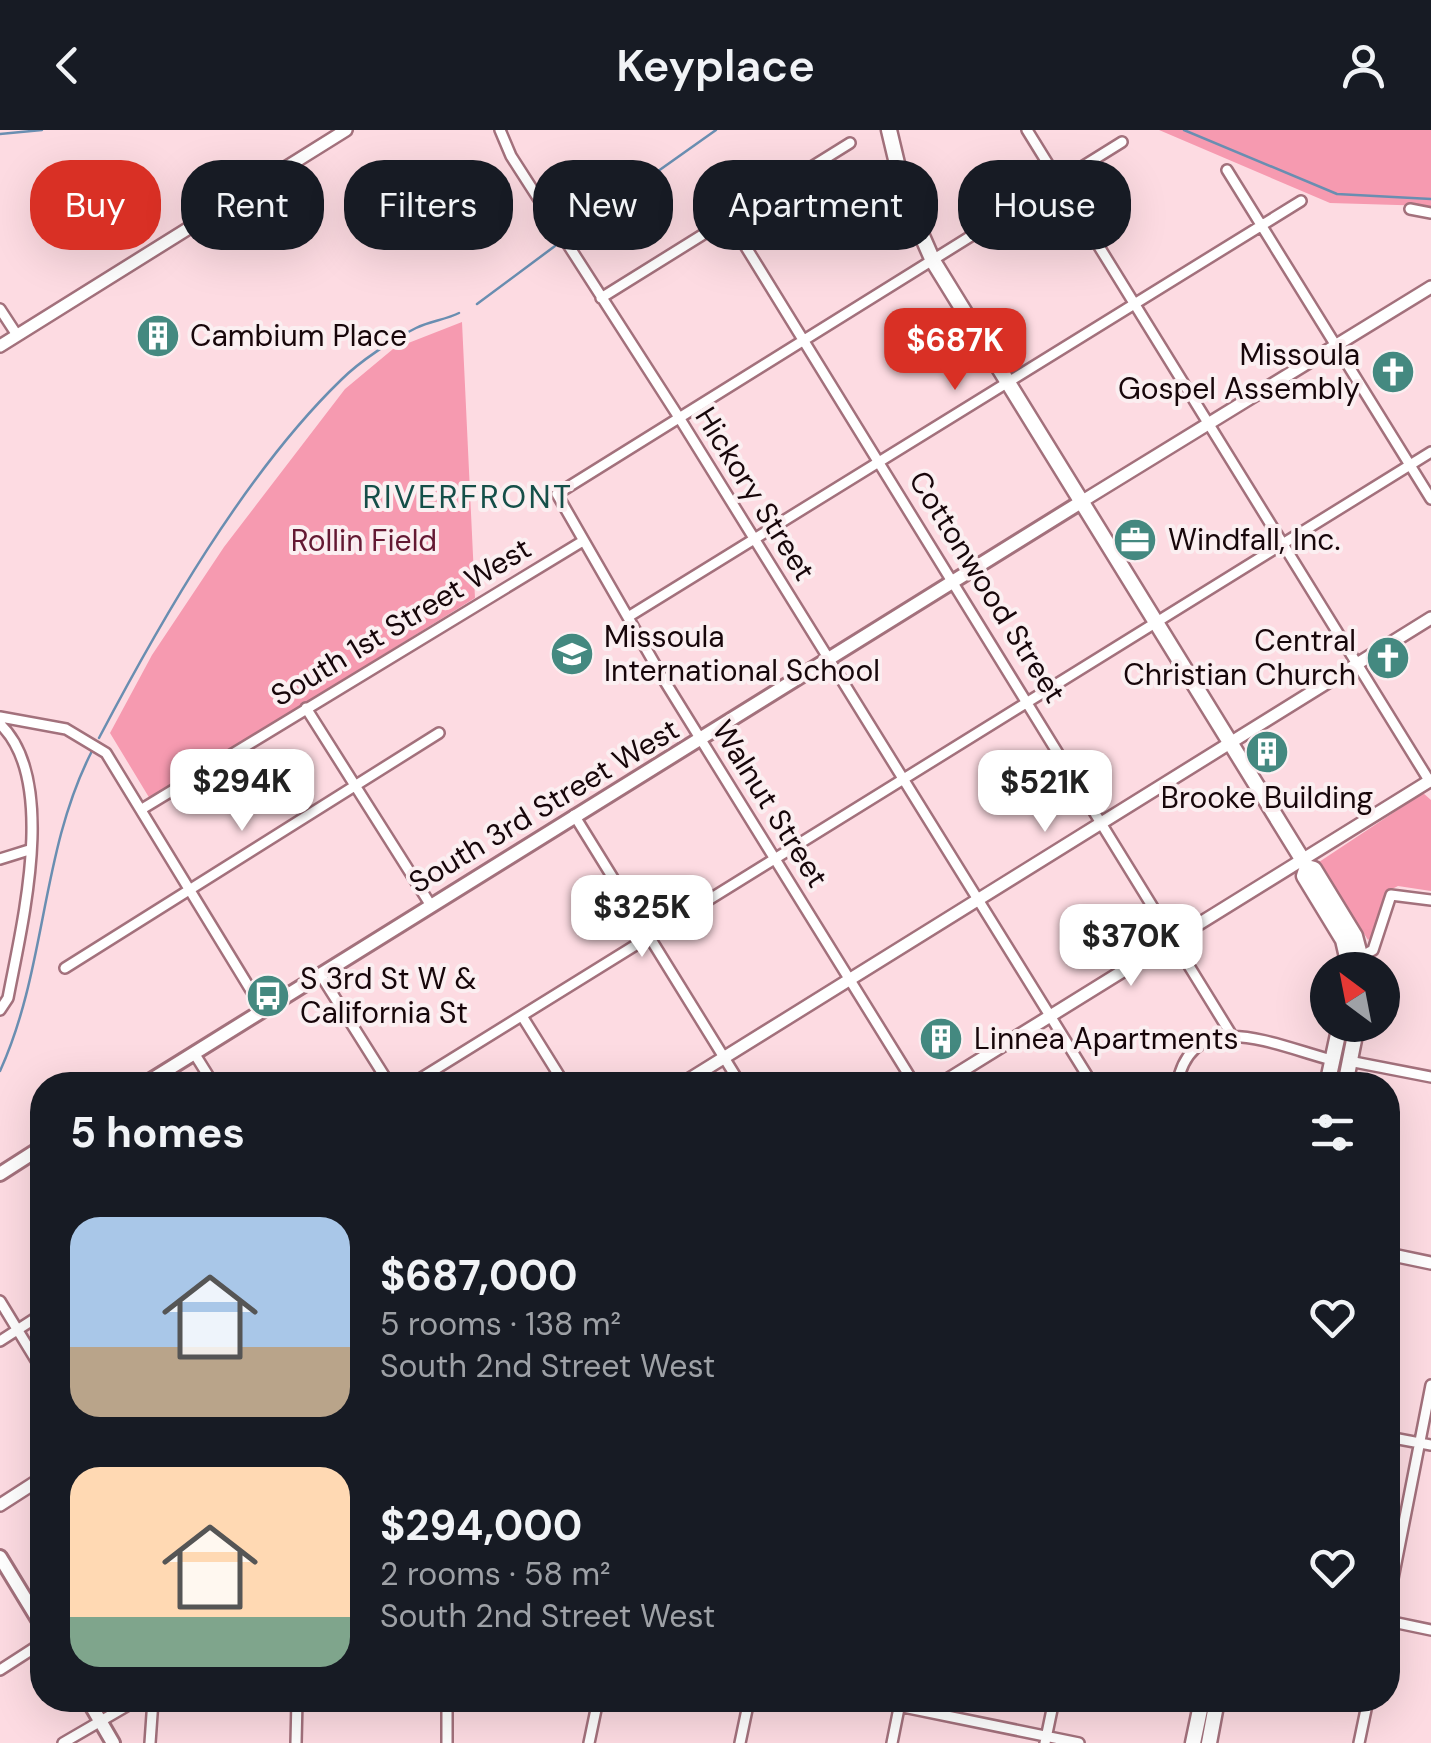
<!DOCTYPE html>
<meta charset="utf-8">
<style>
body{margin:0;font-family:"DM Sans",sans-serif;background:#242831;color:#f1f3f6;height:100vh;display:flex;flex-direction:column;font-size:38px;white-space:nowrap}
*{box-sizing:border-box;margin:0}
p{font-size:32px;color:#9ea1a6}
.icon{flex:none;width:55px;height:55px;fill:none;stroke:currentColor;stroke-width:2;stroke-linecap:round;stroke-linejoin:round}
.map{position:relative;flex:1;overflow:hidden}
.side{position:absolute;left:30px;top:942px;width:1370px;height:640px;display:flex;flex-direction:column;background:#171b24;border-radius:40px;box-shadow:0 10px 40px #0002}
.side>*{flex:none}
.banner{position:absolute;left:30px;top:30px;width:1372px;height:90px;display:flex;gap:20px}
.needle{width:65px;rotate:328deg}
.fabs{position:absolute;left:1310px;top:822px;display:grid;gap:20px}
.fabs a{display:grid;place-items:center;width:90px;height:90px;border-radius:50%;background:#171b24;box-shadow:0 10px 40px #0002;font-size:50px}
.price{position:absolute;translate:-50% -85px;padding:0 22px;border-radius:20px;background:#fff;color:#222;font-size:32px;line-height:65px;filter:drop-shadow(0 2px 5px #0008)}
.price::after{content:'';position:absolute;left:50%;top:60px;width:30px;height:22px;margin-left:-15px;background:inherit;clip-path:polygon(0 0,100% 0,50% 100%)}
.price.active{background:#d93025;color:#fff}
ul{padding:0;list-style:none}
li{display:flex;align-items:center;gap:30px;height:250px;padding:0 40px}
li span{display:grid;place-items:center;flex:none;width:280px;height:200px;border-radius:30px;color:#555}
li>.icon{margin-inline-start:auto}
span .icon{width:120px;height:120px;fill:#fffc;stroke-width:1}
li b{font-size:42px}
h2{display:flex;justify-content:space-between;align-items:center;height:120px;padding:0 40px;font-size:42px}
.pill{padding:0 35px;border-radius:40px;background:#171b24;box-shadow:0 10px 40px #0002;font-size:35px;line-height:90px}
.pill.active{background:#d93025;color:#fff}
header{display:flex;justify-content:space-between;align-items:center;height:130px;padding:0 40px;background:#171b24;font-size:45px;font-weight:600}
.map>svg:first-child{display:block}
.green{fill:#f69ab0}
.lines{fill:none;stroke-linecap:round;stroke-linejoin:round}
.stream{stroke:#6a8eb1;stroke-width:2.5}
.minor-casing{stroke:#a3717c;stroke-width:14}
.tertiary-casing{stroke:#a3717c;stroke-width:16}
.secondary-casing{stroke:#a3717c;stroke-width:18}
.primary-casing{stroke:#a3717c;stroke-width:19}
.minor{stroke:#fff;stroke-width:9}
.tertiary{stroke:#fff;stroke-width:11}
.secondary{stroke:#fff;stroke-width:12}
.primary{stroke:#fff;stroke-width:14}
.labels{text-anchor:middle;stroke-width:8;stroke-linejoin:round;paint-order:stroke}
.poi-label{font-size:30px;fill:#17060a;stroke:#fbeff1;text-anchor:start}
.street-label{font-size:30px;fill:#17060a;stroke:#fbeff1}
.park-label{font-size:30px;fill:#641933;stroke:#fbeff1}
.neighbourhood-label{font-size:32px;letter-spacing:2.5px;fill:#154f49;stroke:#fbeff1}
</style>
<header><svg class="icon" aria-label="back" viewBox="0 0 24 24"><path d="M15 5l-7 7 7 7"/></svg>Keyplace<svg class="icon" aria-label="person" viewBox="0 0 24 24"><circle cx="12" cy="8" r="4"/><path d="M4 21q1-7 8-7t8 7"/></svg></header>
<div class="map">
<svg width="1431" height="1613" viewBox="0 0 1431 1613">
<rect width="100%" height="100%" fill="#fddbe2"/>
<!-- green -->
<path class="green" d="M1159,0H1431V76L1330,73Z
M462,192L475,468L150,669L110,603L152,525L224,417L345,259L393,219Z
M1423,663L1431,670V761L1398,756L1386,762L1375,804L1368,810L1319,732Z"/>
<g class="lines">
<!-- stream -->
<path class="stream" d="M1184,0L1337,64L1431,69
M0,4L42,0
M575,100L716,0
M477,174L555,116
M99,608C161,490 245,343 341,250C360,231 392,210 416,198C430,191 445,190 459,183
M0,941C47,838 40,722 92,621"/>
<!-- minor casing -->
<g class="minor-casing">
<path id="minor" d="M500,0L511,26L680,289L1093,955
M1027,0L1430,652
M1227,40L1431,369
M1410,79L1431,83
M728,88L1231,904
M601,168L850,13
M0,179L17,205
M628,487L1301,71
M306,578L430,774
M0,587L66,599L106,623L263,880
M0,594C59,650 21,798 8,868L0,880
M142,679L583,411
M574,685L741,955
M0,729L29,720
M1362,826L1373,820L1391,765L1431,770
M65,838L439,603
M320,844L390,955
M522,886L565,955
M194,923L214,955
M1349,931L1431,947
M410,955L1431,322
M915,955L664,550L557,364L1122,12
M1177,955C1192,874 1277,916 1332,930
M0,1171L42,1240
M0,1211L42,1184
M1388,1307L1431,1315
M1388,1474L1431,1255
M1388,1491L1431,1500
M0,1540L42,1513
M447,1570V1613
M869,1570L1079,1613
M63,1613L137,1570
M150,1613L153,1570
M296,1613L297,1570
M589,1613L598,1570
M740,1613L749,1570
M892,1613L900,1573
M1045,1613L1054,1570
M1359,1613L1368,1570"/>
</g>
<!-- tertiary casing -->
<g class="tertiary-casing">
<path id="tertiary" d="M0,216L346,0
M1081,372L1431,157
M680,955L1431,488
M939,955L1431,650
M1388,1124L1431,1133
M0,1375L42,1348"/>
</g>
<!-- secondary casing -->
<g class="secondary-casing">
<path id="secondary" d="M143,955L1081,372
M0,1044L42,1017
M0,1427L42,1496
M88,1570L113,1613"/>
</g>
<!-- primary casing -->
<g class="primary-casing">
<path id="primary" d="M889,0L905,67L933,131L1307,737
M1307,737L1314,739L1355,806L1364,840
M1307,737L1304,746L1343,810L1350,840
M1327,955L1340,895
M1345,955L1357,895
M1193,1613L1202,1570
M1209,1613L1217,1570"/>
</g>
<!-- minor -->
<use href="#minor" class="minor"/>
<!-- tertiary -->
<use href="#tertiary" class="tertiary"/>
<!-- secondary -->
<use href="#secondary" class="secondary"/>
<!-- primary -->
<use href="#primary" class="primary"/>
</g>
<!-- icons -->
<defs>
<g id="building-disc" transform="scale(2.25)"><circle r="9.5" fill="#448980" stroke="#fbeff1"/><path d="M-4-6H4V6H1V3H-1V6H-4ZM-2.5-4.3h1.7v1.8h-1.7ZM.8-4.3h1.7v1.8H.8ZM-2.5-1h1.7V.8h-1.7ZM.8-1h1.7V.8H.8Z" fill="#fff"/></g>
<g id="church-disc" transform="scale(2.25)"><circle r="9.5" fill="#448980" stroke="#fbeff1"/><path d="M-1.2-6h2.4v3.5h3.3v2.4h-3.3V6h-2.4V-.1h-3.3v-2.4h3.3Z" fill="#fff"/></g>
<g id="office-disc" transform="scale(2.25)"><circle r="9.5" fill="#448980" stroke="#fbeff1"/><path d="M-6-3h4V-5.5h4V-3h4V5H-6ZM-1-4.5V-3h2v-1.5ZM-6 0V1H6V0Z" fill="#fff"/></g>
<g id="school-disc" transform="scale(2.25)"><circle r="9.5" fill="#448980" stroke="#fbeff1"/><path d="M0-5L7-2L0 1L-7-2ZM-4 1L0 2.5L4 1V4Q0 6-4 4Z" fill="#fff"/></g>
<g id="bus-disc" transform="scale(2.25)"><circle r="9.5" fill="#448980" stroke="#fbeff1"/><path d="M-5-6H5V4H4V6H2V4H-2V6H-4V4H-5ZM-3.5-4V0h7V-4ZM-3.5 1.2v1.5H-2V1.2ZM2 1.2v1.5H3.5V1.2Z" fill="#fff"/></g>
</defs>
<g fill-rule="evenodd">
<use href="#building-disc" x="158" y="206"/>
<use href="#church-disc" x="1393" y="242"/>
<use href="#office-disc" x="1135" y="410"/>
<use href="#school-disc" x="572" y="524"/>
<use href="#church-disc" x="1388" y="528"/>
<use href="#building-disc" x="1267" y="622"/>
<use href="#bus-disc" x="268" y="866"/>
<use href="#building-disc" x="941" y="909"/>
</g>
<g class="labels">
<!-- poi labels -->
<g class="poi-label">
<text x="190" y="216">Cambium Place</text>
<text x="1360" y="235" text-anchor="end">Missoula<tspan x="1360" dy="34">Gospel Assembly</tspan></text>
<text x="1168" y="420">Windfall, Inc.</text>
<text x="604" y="517">Missoula<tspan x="604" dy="34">International School</tspan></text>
<text x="1356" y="521" text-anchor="end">Central<tspan x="1356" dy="34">Christian Church</tspan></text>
<text x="1267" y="678" text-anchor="middle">Brooke Building</text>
<text x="300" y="859">S 3rd St W &amp;<tspan x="300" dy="34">California St</tspan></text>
<text x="974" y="919">Linnea Apartments</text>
</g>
<!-- street labels -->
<g class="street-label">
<text transform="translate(755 364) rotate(58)" y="10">Hickory Street</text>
<text transform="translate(987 457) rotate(58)" y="10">Cottonwood Street</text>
<text transform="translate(401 492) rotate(-31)" y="10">South 1st Street West</text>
<text transform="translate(770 674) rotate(58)" y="10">Walnut Street</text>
<text transform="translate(544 676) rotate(-31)" y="10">South 3rd Street West</text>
</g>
<!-- park labels -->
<g class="park-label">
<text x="364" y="421">Rollin Field</text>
</g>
<!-- neighbourhood labels -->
<g class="neighbourhood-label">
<text x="468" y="378">RIVERFRONT</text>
</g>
</g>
</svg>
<div class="fabs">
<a><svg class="needle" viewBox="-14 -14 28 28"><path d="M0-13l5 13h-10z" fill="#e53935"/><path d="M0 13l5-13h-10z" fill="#9ea1a6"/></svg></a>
</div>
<b class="price active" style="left:955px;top:263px">$687K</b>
<b class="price" style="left:242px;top:704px">$294K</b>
<b class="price" style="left:1045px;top:705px">$521K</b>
<b class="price" style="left:642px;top:830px">$325K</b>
<b class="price" style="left:1131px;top:859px">$370K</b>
<div class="banner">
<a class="pill active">Buy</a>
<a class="pill">Rent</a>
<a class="pill">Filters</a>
<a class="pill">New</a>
<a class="pill">Apartment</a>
<a class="pill">House</a>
</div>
<section class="side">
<h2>5 homes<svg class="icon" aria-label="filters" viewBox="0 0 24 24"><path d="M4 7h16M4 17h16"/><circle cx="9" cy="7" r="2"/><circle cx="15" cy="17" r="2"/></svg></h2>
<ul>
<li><span style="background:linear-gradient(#a9c7e8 65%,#b9a48a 0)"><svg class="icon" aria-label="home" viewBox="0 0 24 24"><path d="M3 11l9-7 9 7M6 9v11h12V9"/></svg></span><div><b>$687,000</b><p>5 rooms · 138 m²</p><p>South 2nd Street West</p></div><svg class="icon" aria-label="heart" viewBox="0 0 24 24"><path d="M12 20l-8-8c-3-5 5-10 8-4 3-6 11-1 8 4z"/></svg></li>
<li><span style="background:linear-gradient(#ffd9b3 75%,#7fa58c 0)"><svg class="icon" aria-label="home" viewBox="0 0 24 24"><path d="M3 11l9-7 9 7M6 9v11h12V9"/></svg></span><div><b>$294,000</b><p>2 rooms · 58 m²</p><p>South 2nd Street West</p></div><svg class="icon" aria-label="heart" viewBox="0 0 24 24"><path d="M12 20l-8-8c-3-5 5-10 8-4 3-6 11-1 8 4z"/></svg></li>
</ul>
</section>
</div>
